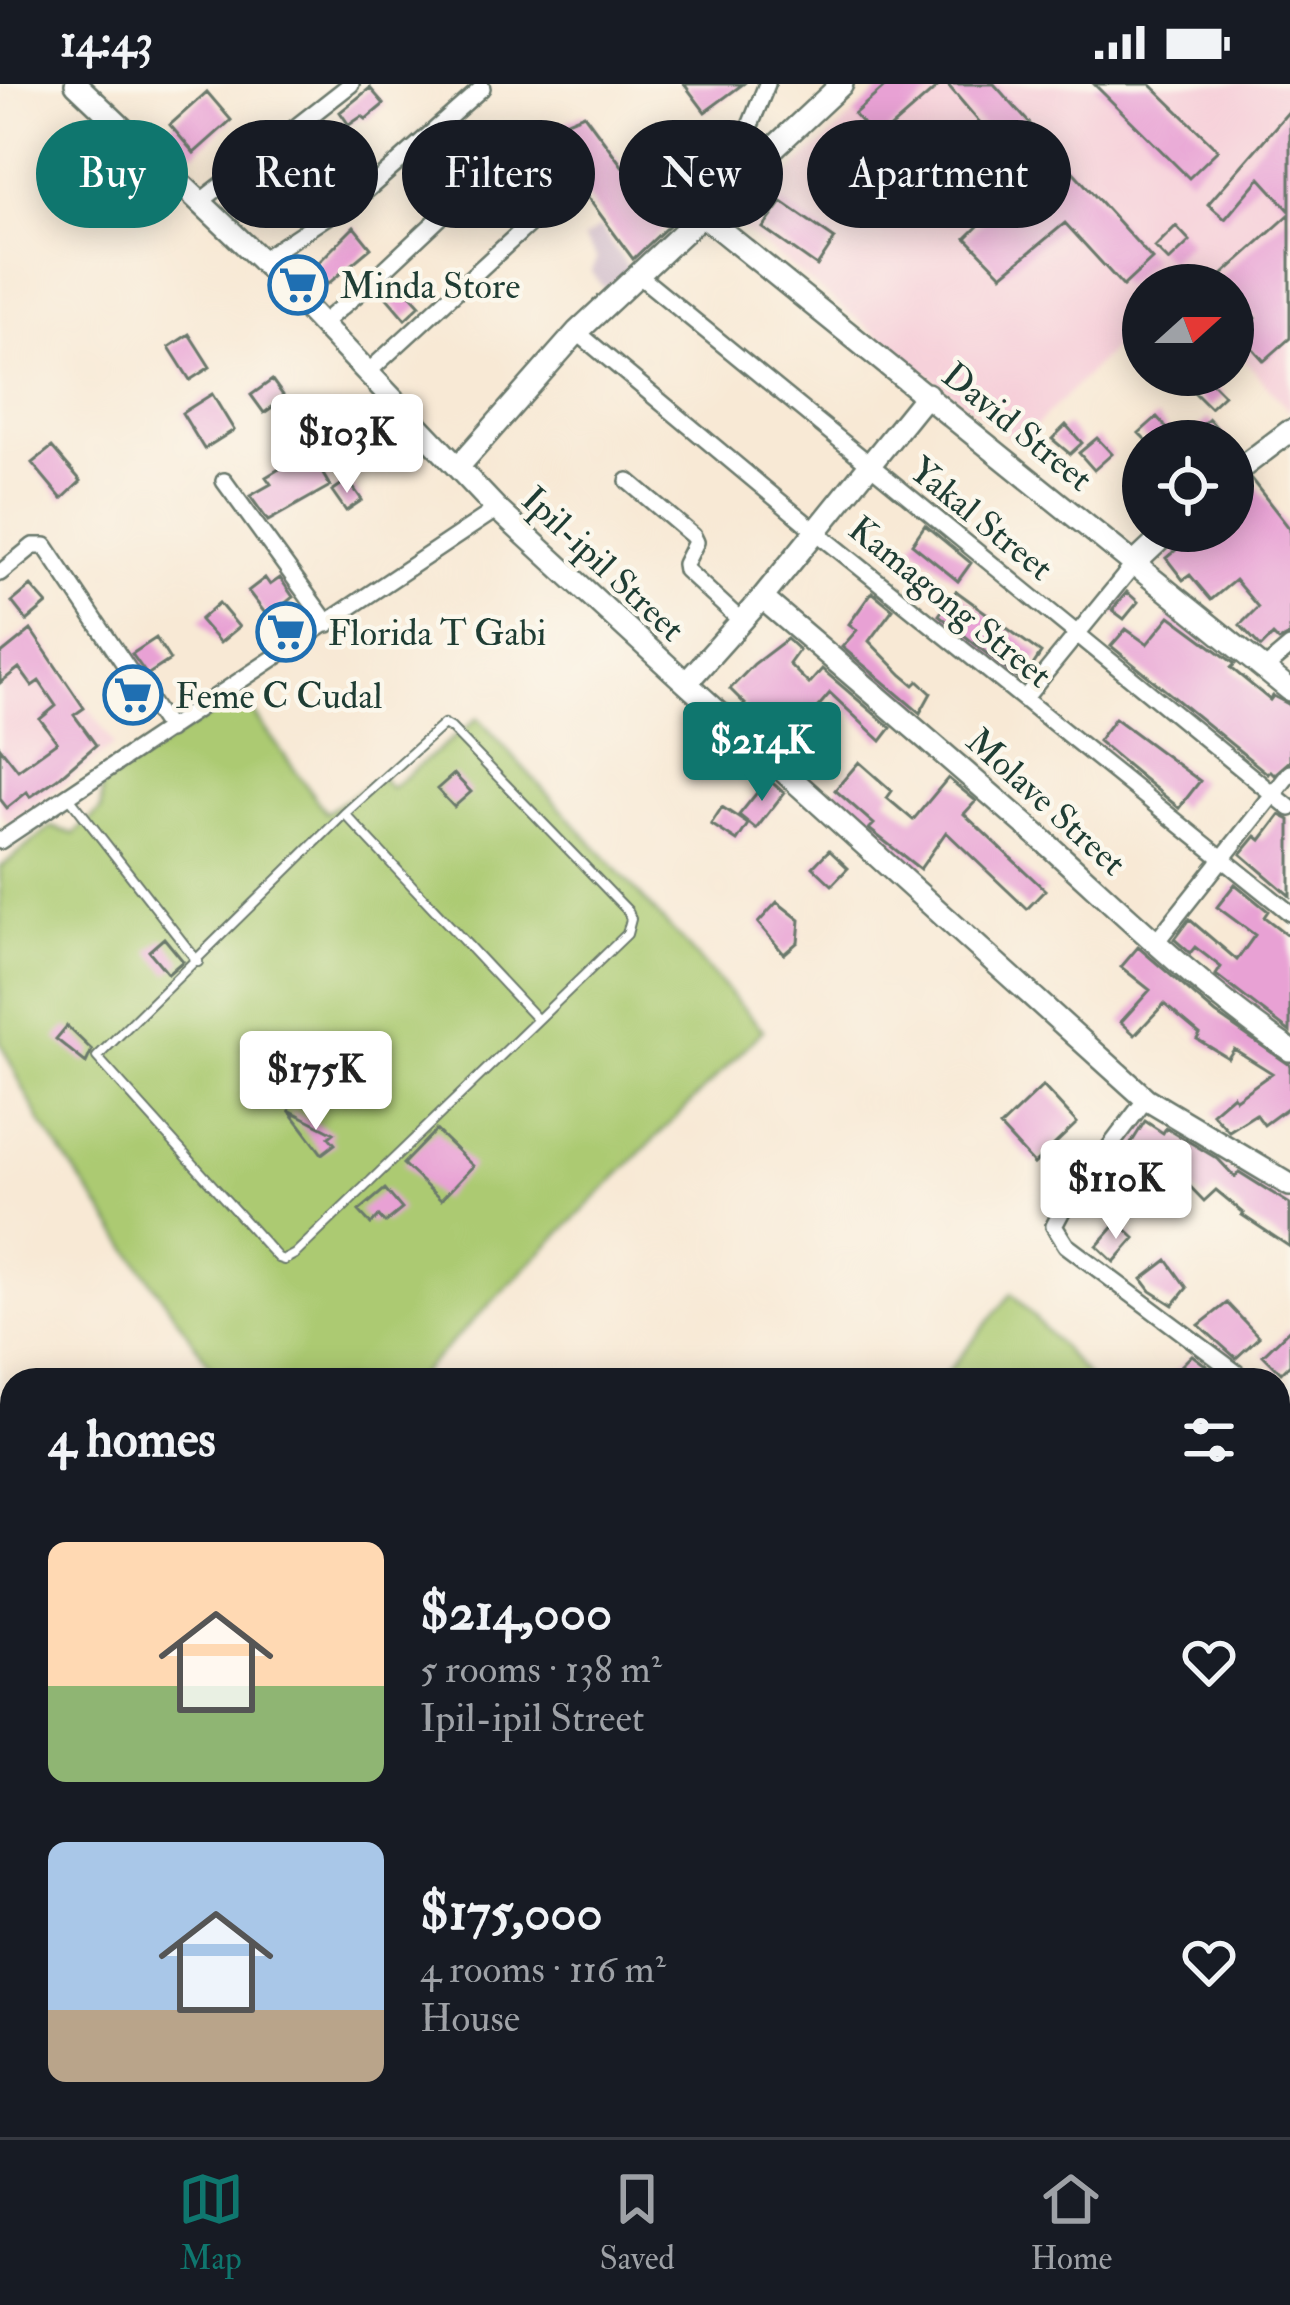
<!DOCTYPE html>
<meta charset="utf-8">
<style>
body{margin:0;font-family:"IM FELL Double Pica",serif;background:#20242c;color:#f1f3f6;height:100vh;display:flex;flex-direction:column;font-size:45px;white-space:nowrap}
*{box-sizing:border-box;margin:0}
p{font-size:39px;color:#9ea1a6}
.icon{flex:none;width:66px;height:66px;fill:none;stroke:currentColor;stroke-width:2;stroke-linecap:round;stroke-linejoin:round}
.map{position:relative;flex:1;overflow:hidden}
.side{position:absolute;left:0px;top:1284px;width:1290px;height:771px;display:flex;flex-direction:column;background:#171b24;border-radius:36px 36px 0 0;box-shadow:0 6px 30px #0003}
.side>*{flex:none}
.top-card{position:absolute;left:36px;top:36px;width:1218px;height:108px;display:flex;gap:24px}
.needle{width:78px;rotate:69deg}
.buttons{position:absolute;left:1122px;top:180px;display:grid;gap:24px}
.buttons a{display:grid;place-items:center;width:132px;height:132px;border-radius:50%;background:#171b24;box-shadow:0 6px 30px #0003;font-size:60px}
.price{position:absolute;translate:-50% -102px;padding:0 27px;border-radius:12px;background:#fff;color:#222;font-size:39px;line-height:78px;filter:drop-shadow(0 3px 6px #0008)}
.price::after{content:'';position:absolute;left:50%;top:72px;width:36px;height:27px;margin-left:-18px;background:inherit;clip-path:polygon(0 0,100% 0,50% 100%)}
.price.current{background:#0f766e;color:#fff}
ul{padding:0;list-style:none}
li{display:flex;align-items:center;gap:36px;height:300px;padding:0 48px}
li span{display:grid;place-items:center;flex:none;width:336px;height:240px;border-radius:18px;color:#555}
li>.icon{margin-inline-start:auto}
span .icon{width:144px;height:144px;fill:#fffc;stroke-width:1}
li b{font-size:51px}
h2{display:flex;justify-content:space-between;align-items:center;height:144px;padding:0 48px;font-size:51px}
.tag{padding:0 42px;border-radius:54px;background:#171b24;box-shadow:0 6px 30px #0003;font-size:42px;line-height:108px}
.tag.current{background:#0f766e;color:#fff}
.status{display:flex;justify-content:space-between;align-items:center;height:84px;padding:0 60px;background:#171b24;direction:ltr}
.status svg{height:33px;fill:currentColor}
.dock{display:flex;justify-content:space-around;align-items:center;height:168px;border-top:3px solid #363941;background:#171b24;font-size:33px;color:#9ea1a6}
.dock a{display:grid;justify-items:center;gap:6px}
.dock .current{color:#0f766e}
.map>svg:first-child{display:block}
.built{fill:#f6cfd9}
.industrial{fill:#d1bdcb}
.green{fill:#acca72;stroke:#668453;stroke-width:3}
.water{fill:#43b1bf;stroke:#31777a;stroke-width:3}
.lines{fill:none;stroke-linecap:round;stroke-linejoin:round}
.river{stroke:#43b1bf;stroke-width:33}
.building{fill:#e8a1d4}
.lane-casing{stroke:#6b796c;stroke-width:12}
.street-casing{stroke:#6b796c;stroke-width:20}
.secondary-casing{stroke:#6b796c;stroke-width:26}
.lane{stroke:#fff;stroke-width:8}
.street{stroke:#fff;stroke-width:15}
.secondary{stroke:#fff;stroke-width:21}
.labels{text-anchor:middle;stroke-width:9;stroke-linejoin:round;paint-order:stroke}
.poi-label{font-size:36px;fill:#1f3d34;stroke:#fbf7ec;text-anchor:start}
.street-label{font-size:36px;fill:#1f3d34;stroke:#fbf7ec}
</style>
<div class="status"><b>14:43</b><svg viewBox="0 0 49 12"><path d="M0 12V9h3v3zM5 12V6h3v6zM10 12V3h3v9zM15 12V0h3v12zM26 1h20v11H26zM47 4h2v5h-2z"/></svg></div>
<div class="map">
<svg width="1290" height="2053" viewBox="0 0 1290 2053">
<rect width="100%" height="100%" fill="#fbf7ec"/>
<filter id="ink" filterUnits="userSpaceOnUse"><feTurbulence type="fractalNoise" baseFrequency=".00833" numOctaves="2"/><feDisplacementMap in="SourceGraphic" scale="24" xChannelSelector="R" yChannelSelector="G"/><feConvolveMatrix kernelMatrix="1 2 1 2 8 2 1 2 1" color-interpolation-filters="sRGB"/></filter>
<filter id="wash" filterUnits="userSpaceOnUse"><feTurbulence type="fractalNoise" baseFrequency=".004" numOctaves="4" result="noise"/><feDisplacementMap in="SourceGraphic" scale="48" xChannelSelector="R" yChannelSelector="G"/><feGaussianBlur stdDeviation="2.7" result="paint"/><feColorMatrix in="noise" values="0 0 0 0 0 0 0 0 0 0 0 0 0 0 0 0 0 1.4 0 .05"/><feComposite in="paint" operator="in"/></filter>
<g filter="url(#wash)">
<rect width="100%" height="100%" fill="#f8e9d5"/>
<!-- built -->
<path class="built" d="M889,0H1290V328L1233,262V201H1143V234L1018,360L734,139Z
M33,540L114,661L10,741L0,728V564Z"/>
<!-- industrial -->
<path class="industrial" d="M600,143L630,186L604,205L591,187L597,174L583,155Z"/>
<!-- green -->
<path class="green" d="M240,610L326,729L380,693L391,704L478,634L763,946L414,1296H220L40,1037L0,958V784L51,743L74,750L101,726L102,702Z
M1012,1209L1091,1296H941Z
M1278,1504L1290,1517V1813L1278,1820Z"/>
<!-- water -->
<path class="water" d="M158,2043H237L241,2053H161Z"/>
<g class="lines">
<!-- river -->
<path class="river" d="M0,1649L12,1656"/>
</g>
<g id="blocks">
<!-- building -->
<path class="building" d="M684,0H743L705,28Z
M888,0H941L877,56L854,30Z
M947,0H994L1152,175L1123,202L1065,139L1002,191L966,154L1027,94Z
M1094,0H1150L1218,66L1189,94Z
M370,4L384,20L366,35L362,32L349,41L340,28Z
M207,8L231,36L194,69L170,41Z
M1290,26V127L1260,94L1225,135L1208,120Z
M584,30L634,98L654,85L682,129L633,175L547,58L567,37Z
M333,67L350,91L336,100L320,77Z
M782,118L835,155L817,182L763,144Z
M1290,130V254L1264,277L1239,249L1256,234L1233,208V201H1227L1220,193Z
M1176,142L1190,157L1169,177L1155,163Z
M354,143L371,164L328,200L314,183Z
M402,201L420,221L405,235L387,214Z
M189,250L210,283L190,296L169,263Z
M1208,295L1224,311L1210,324L1194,308Z
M272,296L285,314L264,329L251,311Z
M212,310L234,346L204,365L182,329Z
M1157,333L1172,350L1164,357H1147L1139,349Z
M1209,335L1229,357H1185Z
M1066,341L1082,359L1070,370L1052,355Z
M1097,354L1112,370L1094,386L1079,369Z
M52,363L81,397L62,415L32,379Z
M309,367L330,402L268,437L250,412L271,400L266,393Z
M1251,395L1290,445V551L1279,557L1273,551L1261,563L1240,541L1258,523L1235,496L1211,516L1190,491L1183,496L1166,474L1199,447H1233V405Z
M348,396L362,416L346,427L332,407Z
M925,441L971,479L958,497L912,460Z
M265,494L270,501L280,494L293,513L268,533L248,507Z
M31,502L47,520L27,537L12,518Z
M956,507L1041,569L1022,598L939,531Z
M872,508L893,525L869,557L902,591L914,601L918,597L931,609L920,629L842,563L857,546L849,540Z
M1127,508L1138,518L1124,535L1112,526Z
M219,519L239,543L220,559L200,536Z
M1170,532L1235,580L1231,584L1270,616L1273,612L1290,621V677L1274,691L1270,687L1268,690L1111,562L1126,545L1147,560Z
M31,546L84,624L74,631L96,661L58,694L30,713L27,708L7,724L0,715V663L18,686L57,658L40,635L56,622L39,597L32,602L19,584L0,599V571Z
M156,554L170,576L147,591L132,570Z
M787,555L799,566L789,580L809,600L822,585L891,644L881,657L830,609L811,631L825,645L796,675L742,623L745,620L730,605L754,580Z
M1115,634L1200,697L1179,724L1098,657Z
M859,678L892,707L887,714L913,736L948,694L976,717L964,730L1045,806L1027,825L946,748L920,785L869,745L874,740L835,706Z
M454,690L471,708L454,723L437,705Z
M768,695L784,709L756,745L739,731Z
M722,723L748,740L737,757L711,740Z
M1280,731L1290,736V812L1241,770L1256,752L1261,756Z
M829,766L848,784L832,801L813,783Z
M1235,800L1268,827L1264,833L1290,853V948L1216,891L1221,883L1195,863L1190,869L1174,855L1189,835L1237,876L1255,851L1217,823Z
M777,818L800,836L798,858L784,870L758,839Z
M164,854L183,877L168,890L149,867Z
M1138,863L1216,930L1290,981V1022L1264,1041L1256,1030L1229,1047L1212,1029L1233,1011L1236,1015L1272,989L1234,965L1228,974L1197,955L1200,950L1164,920L1135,951L1121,938L1150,906L1121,883Z
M67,942L92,966L86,979L56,955Z
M1043,1002L1077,1039L1034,1080L1000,1043Z
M289,1026L334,1049L329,1053L335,1060L322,1070Z
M1145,1037L1163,1049L1166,1044L1218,1075L1235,1093L1239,1088L1290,1120V1163L1242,1131L1244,1129L1216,1106L1204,1117L1174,1086L1154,1116L1112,1090Z
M436,1046L473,1082L441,1116L403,1080Z
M385,1105L402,1125L385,1139L379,1132L371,1140L359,1127Z
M1118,1138L1135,1154L1114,1178L1097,1162Z
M1167,1176L1187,1204L1173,1221L1151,1207L1142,1195Z
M1227,1219L1259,1253L1236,1274L1199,1241Z
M1290,1245V1280L1281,1289L1263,1271Z
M1192,1271L1216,1289L1209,1296H1167Z"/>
</g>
</g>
<g filter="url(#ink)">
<use href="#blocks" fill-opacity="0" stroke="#6b796c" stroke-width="3"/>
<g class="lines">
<!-- lane casing -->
<g class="lane-casing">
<path id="lane" d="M444,640L451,644L628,827L631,835L627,850L295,1170L284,1176L278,1174L97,973L344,730Z
M70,714L198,878
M345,730L537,935
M1278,1578L1290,1591
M1278,1758L1290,1770
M1278,1786L1290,1800"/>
</g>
<!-- street casing -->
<g class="street-casing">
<path id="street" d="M723,108L767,0
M200,118L351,0
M261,176L367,106L482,4
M637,190L1290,724
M320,241L367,202L498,79
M577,248L814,446L1290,829
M367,289L540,130
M224,397L328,540
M628,397L693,452L696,458L685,480L686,486L739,535
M0,489L33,462H45L169,646
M1264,585L1290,563
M1024,615L1135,479
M0,757L497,425
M1156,858L1290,689
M1146,1015L1064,1123L1054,1142L1066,1161L1246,1296
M1278,2010L1290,2004
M1053,2043L1059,2053
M1194,2053L1214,2043"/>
</g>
<!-- secondary casing -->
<g class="secondary-casing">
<path id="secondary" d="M76,0L261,176L497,425L686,599L1146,1015L1290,1101
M702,131L1290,606
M459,382L577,248L842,0
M1233,390L1290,347
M1135,479L1169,447
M762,514C857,595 952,676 1046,759C1126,831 1201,905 1290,966
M686,599L762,514L927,310
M1278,1842L1290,1835
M1278,1907L1290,1932
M902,2053L921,2043"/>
</g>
<!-- lane -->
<use href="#lane" class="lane"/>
<!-- street -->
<use href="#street" class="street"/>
<!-- secondary -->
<use href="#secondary" class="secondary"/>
</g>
</g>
<!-- icons -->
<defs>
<g id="supermarket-ring" transform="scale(3)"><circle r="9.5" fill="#fbf7ec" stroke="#1f6fb2" stroke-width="1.5"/><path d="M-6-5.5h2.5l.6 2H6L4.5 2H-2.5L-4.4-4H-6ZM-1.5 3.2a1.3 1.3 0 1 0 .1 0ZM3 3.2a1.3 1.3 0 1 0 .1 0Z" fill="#1f6fb2"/></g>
</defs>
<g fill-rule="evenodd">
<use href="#supermarket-ring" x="298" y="201"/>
<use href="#supermarket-ring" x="286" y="548"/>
<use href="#supermarket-ring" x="133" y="611"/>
</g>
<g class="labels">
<!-- poi labels -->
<g class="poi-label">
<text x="340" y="214">Minda Store</text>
<text x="328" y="561">Florida T Gabi</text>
<text x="175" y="624">Feme C Cudal</text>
</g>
<!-- street labels -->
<g class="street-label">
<text transform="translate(1018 342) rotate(39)" y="13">David Street</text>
<text transform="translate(982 434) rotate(39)" y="13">Yakal Street</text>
<text transform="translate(604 479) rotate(43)" y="13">Ipil-ipil Street</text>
<text transform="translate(951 517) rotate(39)" y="13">Kamagong Street</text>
<text transform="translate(1047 717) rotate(42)" y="13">Molave Street</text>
</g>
</g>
</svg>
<div class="buttons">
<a><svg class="needle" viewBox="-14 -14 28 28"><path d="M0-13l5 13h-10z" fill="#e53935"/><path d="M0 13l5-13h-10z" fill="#9ea1a6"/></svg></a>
<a><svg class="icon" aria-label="locate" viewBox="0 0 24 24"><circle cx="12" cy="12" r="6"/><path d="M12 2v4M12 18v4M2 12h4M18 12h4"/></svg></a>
</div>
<b class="price" style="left:347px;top:412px">$103K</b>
<b class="price current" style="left:762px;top:720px">$214K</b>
<b class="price" style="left:316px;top:1049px">$175K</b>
<b class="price" style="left:1116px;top:1158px">$110K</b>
<div class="top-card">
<a class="tag current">Buy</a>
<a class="tag">Rent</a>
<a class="tag">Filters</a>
<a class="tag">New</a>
<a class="tag">Apartment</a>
</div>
<section class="side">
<h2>4 homes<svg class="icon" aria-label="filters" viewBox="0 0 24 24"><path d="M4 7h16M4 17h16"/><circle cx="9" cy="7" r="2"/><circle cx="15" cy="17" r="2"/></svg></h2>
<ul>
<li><span style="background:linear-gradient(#ffd9b3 60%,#8fb573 0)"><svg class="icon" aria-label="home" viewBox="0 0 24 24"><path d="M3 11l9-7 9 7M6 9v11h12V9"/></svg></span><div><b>$214,000</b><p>5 rooms · 138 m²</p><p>Ipil-ipil Street</p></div><svg class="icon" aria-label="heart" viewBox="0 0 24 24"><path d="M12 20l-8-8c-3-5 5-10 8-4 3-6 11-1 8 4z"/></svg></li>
<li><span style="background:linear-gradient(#a9c7e8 70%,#b9a48a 0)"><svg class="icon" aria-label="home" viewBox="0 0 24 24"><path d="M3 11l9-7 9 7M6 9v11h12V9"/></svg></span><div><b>$175,000</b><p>4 rooms · 116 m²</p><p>House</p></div><svg class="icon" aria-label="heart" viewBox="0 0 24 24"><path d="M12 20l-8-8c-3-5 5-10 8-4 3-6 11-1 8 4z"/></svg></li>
</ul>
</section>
</div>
<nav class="dock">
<a class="current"><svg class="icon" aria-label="map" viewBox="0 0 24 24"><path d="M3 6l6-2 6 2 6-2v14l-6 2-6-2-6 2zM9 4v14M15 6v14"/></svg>Map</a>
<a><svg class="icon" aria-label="saved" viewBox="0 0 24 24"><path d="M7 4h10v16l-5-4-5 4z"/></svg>Saved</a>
<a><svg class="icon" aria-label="home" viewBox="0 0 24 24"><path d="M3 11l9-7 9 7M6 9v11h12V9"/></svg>Home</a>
</nav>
